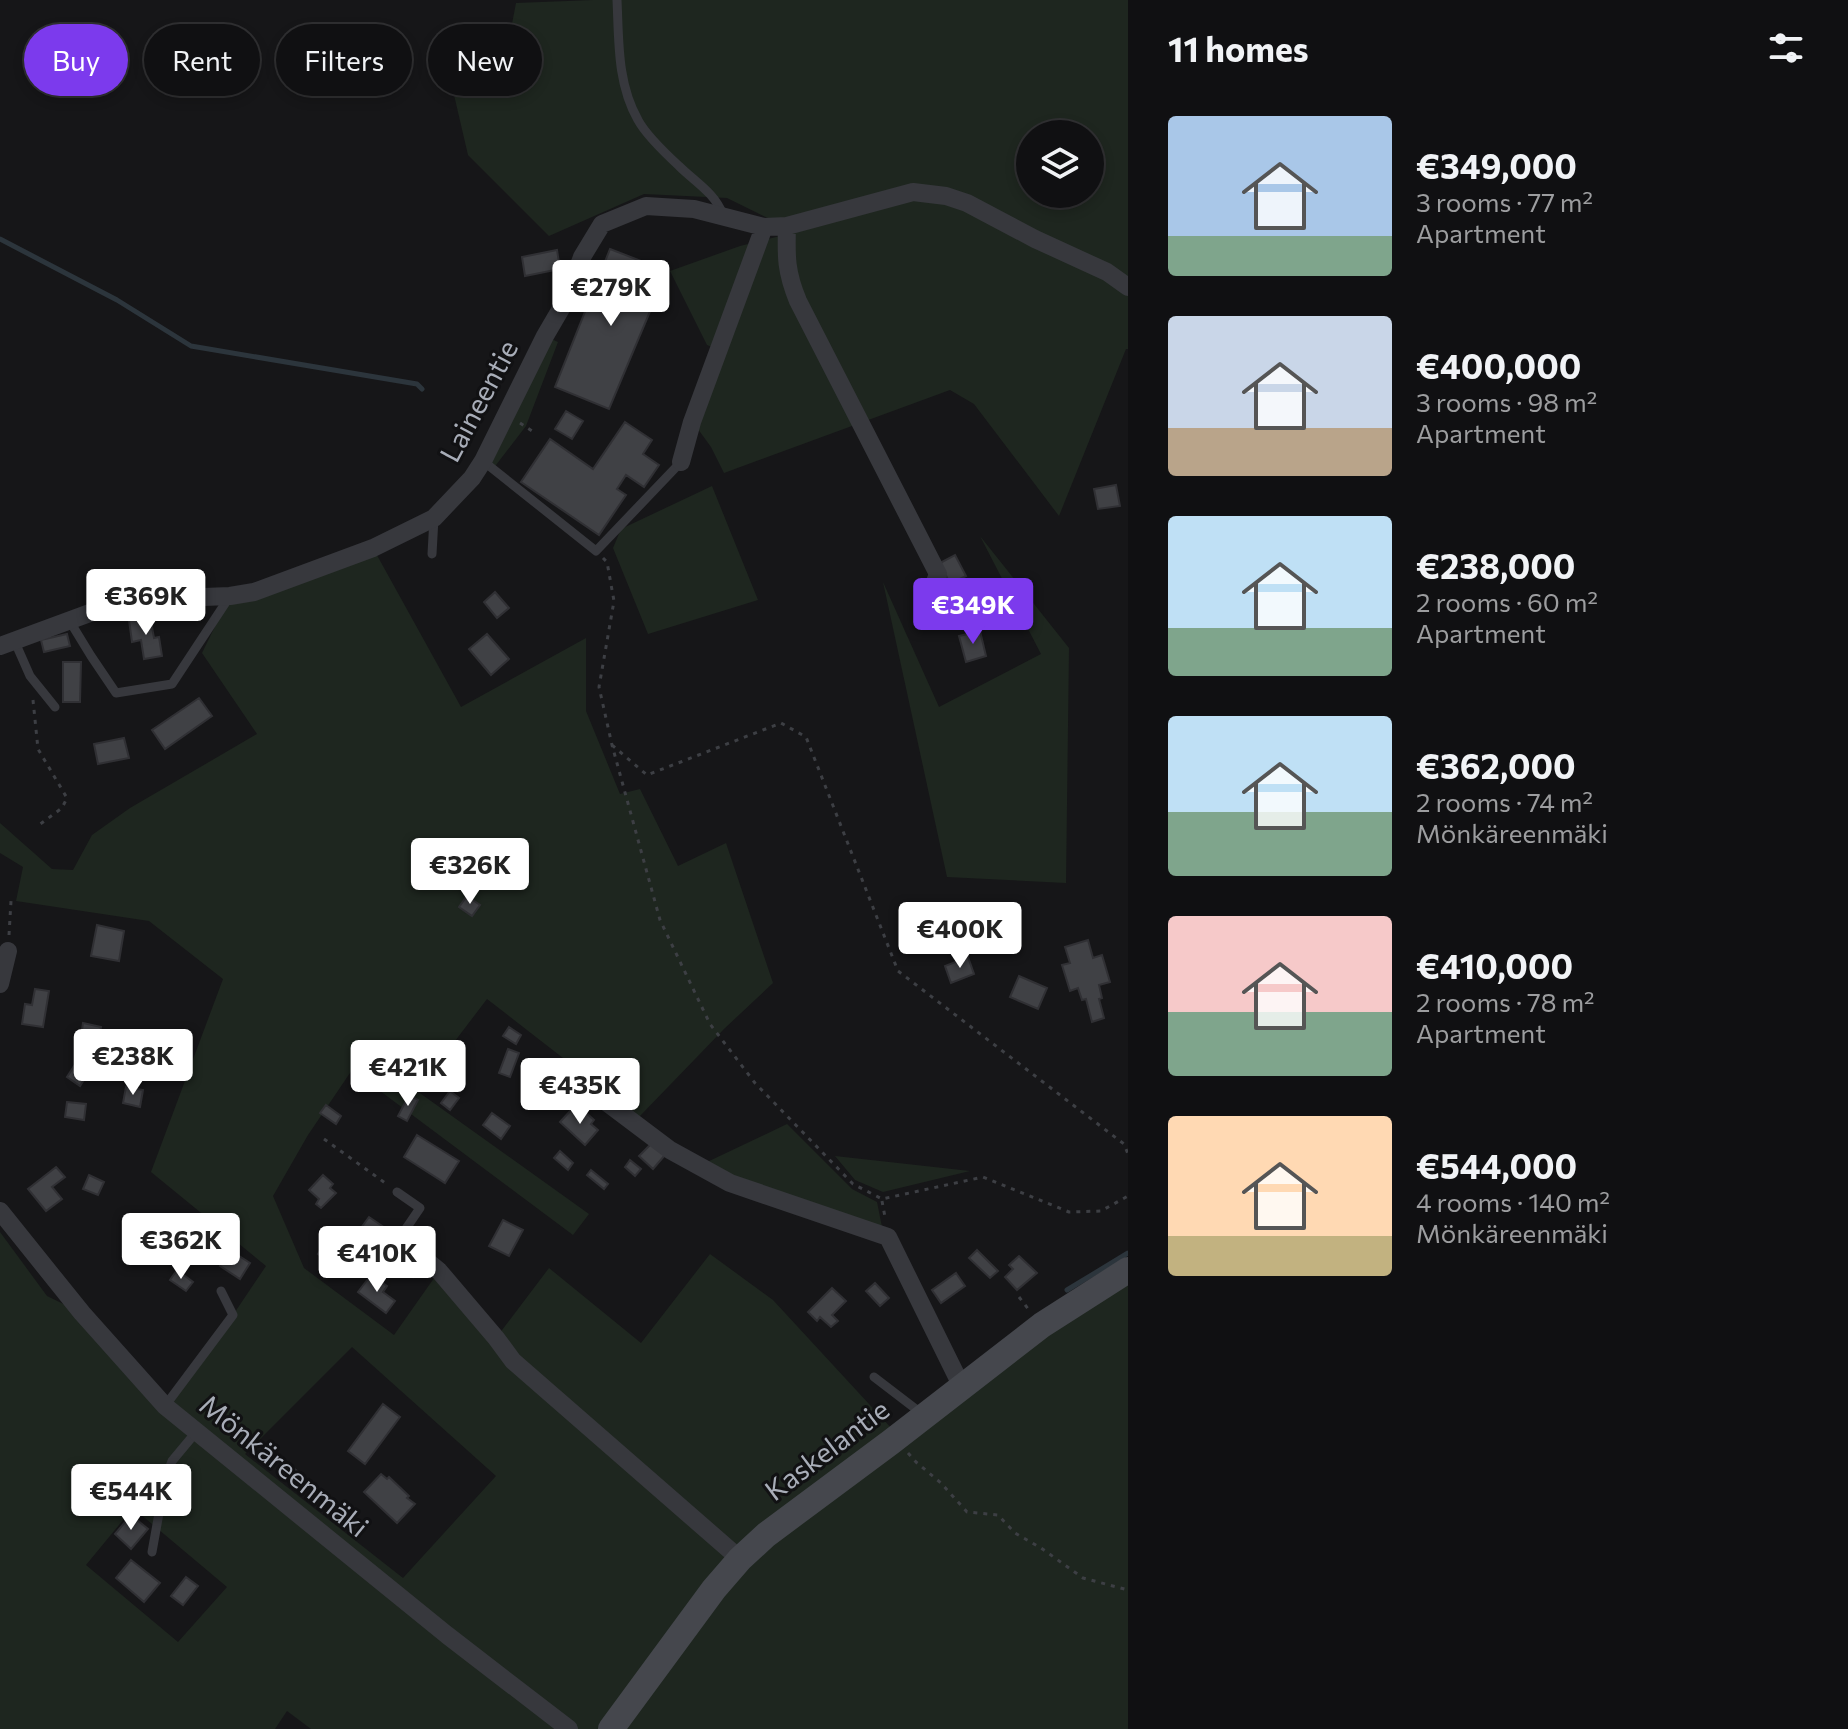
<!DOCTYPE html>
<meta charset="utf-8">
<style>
body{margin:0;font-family:Commissioner,sans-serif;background:#1e1e20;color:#f1f3f6;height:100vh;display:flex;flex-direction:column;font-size:30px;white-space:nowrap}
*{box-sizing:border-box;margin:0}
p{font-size:26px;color:#9c9d9f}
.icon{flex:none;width:44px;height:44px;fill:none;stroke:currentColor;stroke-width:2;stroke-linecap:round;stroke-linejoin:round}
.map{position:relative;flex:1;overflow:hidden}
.panel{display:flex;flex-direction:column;background:#101012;width:720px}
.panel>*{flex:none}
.guide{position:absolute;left:24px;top:24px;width:760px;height:72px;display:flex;gap:16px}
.tools{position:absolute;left:1016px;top:120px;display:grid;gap:16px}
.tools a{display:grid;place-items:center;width:88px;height:88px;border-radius:50%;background:#101012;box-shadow:0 4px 12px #0003,0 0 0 2px #303032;font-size:40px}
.price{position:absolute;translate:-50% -68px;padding:0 18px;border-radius:8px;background:#fff;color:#222;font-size:26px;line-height:52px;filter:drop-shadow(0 2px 4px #0008)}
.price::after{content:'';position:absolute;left:50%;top:48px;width:24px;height:18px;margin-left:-12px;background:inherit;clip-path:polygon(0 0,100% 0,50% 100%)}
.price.current{background:#7c3aed;color:#fff}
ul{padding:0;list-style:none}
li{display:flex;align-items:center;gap:24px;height:200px;padding:0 40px}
li span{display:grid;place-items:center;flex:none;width:224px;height:160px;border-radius:8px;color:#555}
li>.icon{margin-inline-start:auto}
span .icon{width:96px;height:96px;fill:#fffc;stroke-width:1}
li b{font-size:34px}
h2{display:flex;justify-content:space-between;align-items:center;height:96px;padding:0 40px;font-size:34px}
.chip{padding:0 28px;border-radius:36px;background:#101012;box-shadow:0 4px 12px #0003,0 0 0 2px #303032;font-size:28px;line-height:72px}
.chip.current{background:#7c3aed;color:#fff}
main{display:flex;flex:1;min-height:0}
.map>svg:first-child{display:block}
.green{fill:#1e261f;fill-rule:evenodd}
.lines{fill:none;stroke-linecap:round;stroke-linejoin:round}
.stream{stroke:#2c353c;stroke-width:5}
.building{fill:#404145;stroke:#303034;stroke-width:2}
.path{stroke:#3d3f44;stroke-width:3;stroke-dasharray:4 6;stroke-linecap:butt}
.lane{stroke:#37383d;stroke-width:9}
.street{stroke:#37383d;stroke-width:18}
.secondary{stroke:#45474d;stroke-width:26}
.labels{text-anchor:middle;stroke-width:6;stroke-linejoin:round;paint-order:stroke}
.street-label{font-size:28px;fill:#a8adb8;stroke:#111113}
</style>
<main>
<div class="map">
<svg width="1128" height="1729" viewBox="0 0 1128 1729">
<rect width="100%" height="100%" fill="#161618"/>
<!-- green -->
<path class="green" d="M593,0H1128V349H1126L1059,516L974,404L950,390L724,473L711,447L695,425L725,352L707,345L670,271L740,246L796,232L727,198L644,194L549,236L468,155L451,82L505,60L516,3ZM1030,134H1090V194H1030Z
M545,336L558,342L526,426L493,469L483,461Z
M712,486L758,600L648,634L613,548L621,529Z
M980,536L1069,648L1066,883L947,877L883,582L939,707L1041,654Z
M373,548L461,707L586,638V711L620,794L640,789L678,866L726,843L773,983L724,1029L639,1117L487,999L417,1091L589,1214L573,1235L352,1070L308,1135L273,1196L304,1268L394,1335L439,1271L496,1338L549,1268L641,1343L710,1254L773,1300L893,1430L740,1558L1128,1271V1729H311L287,1711L275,1729H0V1232L47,1296L82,1313L165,1405L233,1315L266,1266L151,1172L223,979L149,921L16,901L23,867L0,853V823L52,869L73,870L92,835L130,808L257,734L202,653L230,596ZM352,1347L496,1476L403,1578L245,1454ZM133,1508L227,1587L178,1642L86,1565Z
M787,1124L852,1189L877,1202L882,1227L733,1179L705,1163Z
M835,1156L970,1171L883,1192L855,1180Z"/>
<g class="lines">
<!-- stream -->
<path class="stream" d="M0,239L117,300L191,346L417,384L422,389
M1067,1290L1128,1253"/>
</g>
<!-- building -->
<path class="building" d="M610,249L667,271L609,409L555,387Z
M557,250L560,269L525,276L522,257Z
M566,411L583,421L572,439L555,429Z
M625,422L652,440L643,454L659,465L644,487L626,475L617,489L626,495L599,535L521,482L550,439L593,469Z
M1116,485L1120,506L1098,509L1094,489Z
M955,555L966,576L950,584L940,563Z
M495,592L509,608L497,618L484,602Z
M150,616L154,638L159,637L162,656L144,659L141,640L132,642L129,620Z
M980,631L986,656L966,662L959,636Z
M67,634L70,646L44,652L41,640Z
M487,634L509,659L491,675L469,649Z
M63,662H81L80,702H63Z
M199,698L212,716L165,749L152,730Z
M124,738L129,758L98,764L94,744Z
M467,896L480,905L472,916L459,907Z
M97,925L124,931L119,961L91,956Z
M1088,940L1093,958L1102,955L1110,982L1099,985L1102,998L1099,999L1104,1018L1092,1022L1086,999L1082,1000L1078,988L1070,991L1062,965L1070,963L1065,947Z
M968,957L974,974L951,983L945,966Z
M1019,976L1047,988L1038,1009L1010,997Z
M35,989L49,991L43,1027L22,1024L25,1004L32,1005Z
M83,1023L101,1027L97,1046L80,1043Z
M509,1027L521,1035L516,1044L503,1036Z
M508,1049L519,1053L510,1077L499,1073Z
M76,1063L89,1072L80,1086L67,1077Z
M126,1087L143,1090L140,1107L123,1103Z
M450,1091L459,1098L450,1110L441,1103Z
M409,1095L418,1100L407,1121L398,1116Z
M67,1102L86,1104L84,1120L65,1117Z
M326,1105L341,1116L336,1124L320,1113Z
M573,1108L581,1115L584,1111L594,1120L591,1124L598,1130L585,1145L560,1122Z
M492,1113L510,1126L501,1139L483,1125Z
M417,1135L459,1161L445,1183L404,1157Z
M652,1143L665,1155L653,1169L639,1156Z
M560,1151L573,1163L568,1170L554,1158Z
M630,1160L641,1169L635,1176L625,1167Z
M56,1167L65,1177L52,1187L62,1199L46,1211L28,1189Z
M591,1170L608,1184L604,1189L587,1175Z
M89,1175L104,1182L98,1195L83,1189Z
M323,1175L333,1184L330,1188L336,1193L321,1208L316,1204L319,1199L309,1190Z
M369,1217L388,1230L379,1241L361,1228Z
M503,1220L523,1230L509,1256L489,1246Z
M322,1248L336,1258L332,1264L318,1254Z
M230,1250L250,1263L240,1279L220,1266Z
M977,1250L998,1271L990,1278L969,1258Z
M401,1253L420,1266L413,1277L393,1264Z
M1019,1256L1037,1273L1017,1290L1005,1277L1013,1269L1009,1265Z
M177,1270L193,1282L186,1291L170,1280Z
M956,1273L965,1286L941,1303L932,1290Z
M371,1275L387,1286L383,1292L395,1301L386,1313L358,1292Z
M875,1283L889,1298L880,1306L866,1291Z
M832,1288L846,1301L832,1315L838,1321L831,1327L820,1317L817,1321L808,1312Z
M383,1404L400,1417L365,1464L348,1451Z
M284,1461L297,1471L291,1478L279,1467Z
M381,1474L387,1479L389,1477L409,1496L407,1498L415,1504L397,1523L364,1492Z
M131,1515L148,1529L131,1549L115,1534Z
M131,1560L160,1583L144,1602L116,1578Z
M186,1577L198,1586L183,1605L171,1596Z"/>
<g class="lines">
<!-- path -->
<path class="path" d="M520,423L535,433
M603,558L607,562L614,601L599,687L612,745L660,920L710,1024L755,1083L853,1184L882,1199L983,1177L1069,1212L1101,1211L1128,1196
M33,700L38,749L67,798L62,808L39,825
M612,745L647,775L781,723L806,737L898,971L1124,1144L1128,1154
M9,935L11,901
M324,1139L388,1185
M882,1201L885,1217
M1019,1297L1029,1310
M908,1453L916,1462L941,1483L967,1512L998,1515L1015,1533L1041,1548L1083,1578L1128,1590"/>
<!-- lane -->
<path class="lane" d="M617,0C619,41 617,83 638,120C646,135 666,154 679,166C695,182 715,193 723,215
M483,461L596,551L681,462
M432,554L434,518
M69,620L91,656L116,693L172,684L230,596
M15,642L30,676L55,707
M379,1268L420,1208L397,1192
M874,1377L921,1413
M165,1406L233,1315L221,1291
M152,1552L165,1480L172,1461L197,1431"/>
<!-- street -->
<path class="street" d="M787,226C786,257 786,272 798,301L938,574L928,600
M681,462L692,422L764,227
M0,646L125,600L230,596L254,592L373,548L434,518L472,478L483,461L545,336L566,300L582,257L602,224L646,206L694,209L764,227L787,226L913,192L946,196L967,203L1035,239L1107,272L1128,287
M0,984L8,951
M593,1092L670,1150L730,1183L888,1237L962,1387
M0,1211L82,1313L165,1406L447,1635L569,1729
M400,1239L439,1271L496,1338L513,1361L740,1559"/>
<!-- secondary -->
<path class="secondary" d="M611,1729L714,1589L740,1559L766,1535L891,1442L1042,1325L1128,1270"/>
</g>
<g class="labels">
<!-- street labels -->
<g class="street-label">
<text transform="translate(479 401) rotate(-62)" y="10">Laineentie</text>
<text transform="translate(827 1450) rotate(-37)" y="10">Kaskelantie</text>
<text transform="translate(284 1466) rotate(39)" y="10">Mönkäreenmäki</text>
</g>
</g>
</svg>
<div class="tools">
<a><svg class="icon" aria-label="layers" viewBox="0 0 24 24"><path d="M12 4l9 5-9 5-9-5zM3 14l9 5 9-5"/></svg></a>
</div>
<b class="price" style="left:611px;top:328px">€279K</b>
<b class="price" style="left:146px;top:637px">€369K</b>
<b class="price current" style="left:973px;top:646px">€349K</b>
<b class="price" style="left:470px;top:906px">€326K</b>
<b class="price" style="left:960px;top:970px">€400K</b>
<b class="price" style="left:133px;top:1097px">€238K</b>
<b class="price" style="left:408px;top:1108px">€421K</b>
<b class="price" style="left:580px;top:1126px">€435K</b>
<b class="price" style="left:181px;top:1281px">€362K</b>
<b class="price" style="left:377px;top:1294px">€410K</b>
<b class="price" style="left:131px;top:1532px">€544K</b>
<div class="guide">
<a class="chip current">Buy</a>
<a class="chip">Rent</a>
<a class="chip">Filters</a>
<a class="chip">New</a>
</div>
</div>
<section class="panel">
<h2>11 homes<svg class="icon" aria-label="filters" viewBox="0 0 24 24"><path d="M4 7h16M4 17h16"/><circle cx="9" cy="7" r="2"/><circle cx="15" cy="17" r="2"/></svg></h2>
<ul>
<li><span style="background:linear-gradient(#a9c7e8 75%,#7fa58c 0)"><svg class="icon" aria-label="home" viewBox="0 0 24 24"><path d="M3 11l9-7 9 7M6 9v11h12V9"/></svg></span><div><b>€349,000</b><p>3 rooms · 77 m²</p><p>Apartment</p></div></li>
<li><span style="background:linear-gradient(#c9d6e8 70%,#b9a48a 0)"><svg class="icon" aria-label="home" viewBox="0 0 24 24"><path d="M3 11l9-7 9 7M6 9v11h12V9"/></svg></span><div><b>€400,000</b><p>3 rooms · 98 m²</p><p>Apartment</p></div></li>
<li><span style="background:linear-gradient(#bfe0f5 70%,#7fa58c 0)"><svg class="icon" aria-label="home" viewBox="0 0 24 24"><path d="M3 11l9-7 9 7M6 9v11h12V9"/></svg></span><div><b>€238,000</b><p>2 rooms · 60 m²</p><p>Apartment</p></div></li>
<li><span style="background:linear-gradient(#bfe0f5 60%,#7fa58c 0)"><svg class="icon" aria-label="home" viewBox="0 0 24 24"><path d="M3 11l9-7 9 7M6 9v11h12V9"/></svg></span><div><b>€362,000</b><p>2 rooms · 74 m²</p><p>Mönkäreenmäki</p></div></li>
<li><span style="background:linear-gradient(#f6c9c9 60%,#7fa58c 0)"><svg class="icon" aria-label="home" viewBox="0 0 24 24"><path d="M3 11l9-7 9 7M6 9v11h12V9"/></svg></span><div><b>€410,000</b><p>2 rooms · 78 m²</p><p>Apartment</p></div></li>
<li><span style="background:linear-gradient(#ffd9b3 75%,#c2b280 0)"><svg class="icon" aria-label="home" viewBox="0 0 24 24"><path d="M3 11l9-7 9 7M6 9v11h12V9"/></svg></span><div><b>€544,000</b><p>4 rooms · 140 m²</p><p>Mönkäreenmäki</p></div></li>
</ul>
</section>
</main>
